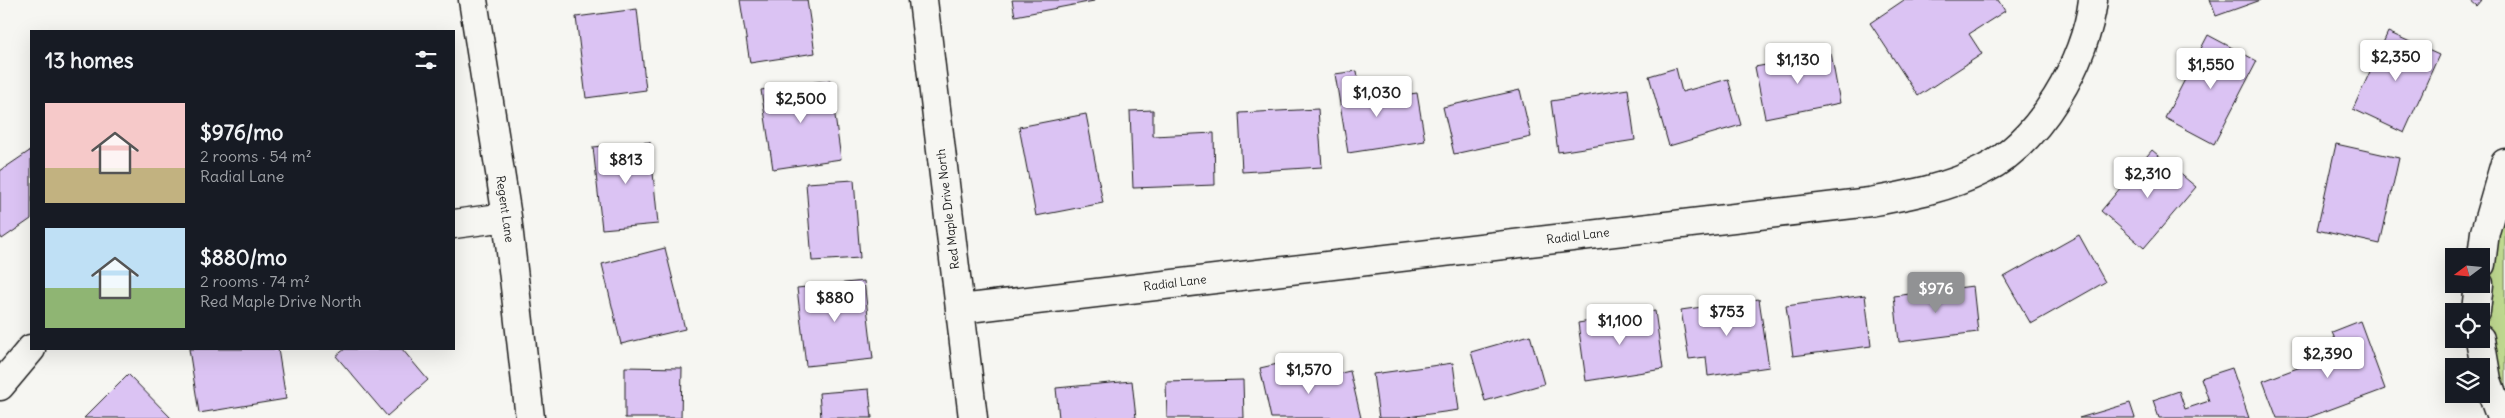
<!DOCTYPE html>
<meta charset="utf-8">
<style>
body{margin:0;font-family:Delius,sans-serif;background:#20242c;color:#f1f3f6;height:100vh;display:flex;flex-direction:column;font-size:19px;white-space:nowrap}
*{box-sizing:border-box;margin:0}
p{font-size:16px;color:#9ea1a6}
.icon{flex:none;width:28px;height:28px;fill:none;stroke:currentColor;stroke-width:2;stroke-linecap:round;stroke-linejoin:round}
.map{position:relative;flex:1;overflow:hidden}
.details{position:absolute;left:30px;top:30px;width:425px;height:320px;display:flex;flex-direction:column;background:#171b24;border-radius:0px;box-shadow:0 5px 20px #0002}
.details>*{flex:none}
.needle{width:32px;rotate:254deg}
.buttons{position:absolute;left:2445px;top:248px;display:grid;gap:10px}
.buttons a{display:grid;place-items:center;width:45px;height:45px;border-radius:0px;background:#171b24;box-shadow:0 5px 20px #0002;font-size:25px}
.price{position:absolute;translate:-50% -42px;padding:0 11px;border-radius:5px;background:#fff;color:#222;font-size:16px;line-height:32px;filter:drop-shadow(0 1px 2px #0008)}
.price::after{content:'';position:absolute;left:50%;top:30px;width:15px;height:11px;margin-left:-8px;background:inherit;clip-path:polygon(0 0,100% 0,50% 100%)}
.price.selected{background:#919294;color:#fff}
ul{padding:0;list-style:none}
li{display:flex;align-items:center;gap:15px;height:125px;padding:0 15px}
li span{display:grid;place-items:center;flex:none;width:140px;height:100px;border-radius:0px;color:#555}
li>.icon{margin-inline-start:auto}
span .icon{width:60px;height:60px;fill:#fffc;stroke-width:1}
li b{font-size:21px}
h2{display:flex;justify-content:space-between;align-items:center;height:60px;padding:0 15px;font-size:21px}
.map>svg:first-child{display:block}
.green{fill:#bfd990;stroke:#6e7a56}
.building{fill:#dbc3f3;stroke:#1c1c1c}
.lines{fill:none;stroke-linecap:round;stroke-linejoin:round}
.minor-casing{stroke:#1c1c1c;stroke-width:31}
.minor{stroke:#f6f6f2;stroke-width:28}
.labels{text-anchor:middle;stroke-width:4.5;stroke-linejoin:round;paint-order:stroke}
.street-label{font-size:12px;fill:#1c1c1c;stroke:#f6f6f2}
</style>
<div class="map">
<svg width="2505" height="418" viewBox="0 0 2505 418">
<rect width="100%" height="100%" fill="#f6f6f2"/>
<filter id="ink" filterUnits="userSpaceOnUse"><feTurbulence type="fractalNoise" baseFrequency=".02" numOctaves="2"/><feDisplacementMap in="SourceGraphic" scale="10" xChannelSelector="R" yChannelSelector="G"/><feConvolveMatrix kernelMatrix="1 2 1 2 8 2 1 2 1" color-interpolation-filters="sRGB"/></filter>
<g filter="url(#ink)">
<!-- green -->
<path class="green" d="M2505,174V418L2487,378L2481,317Z"/>
<!-- building -->
<path class="building" d="M740,0H807L815,53L750,63Z
M1012,0H1094V1L1015,16Z
M1904,0H1998L2005,11L1969,34L1982,54L1918,96L1870,23Z
M2210,0H2261L2216,16Z
M2470,0H2482L2477,6Z
M637,9L646,90L586,98L576,17Z
M2388,32L2439,55L2404,133L2353,109Z
M2208,35L2257,61L2214,144L2165,118Z
M1831,53L1840,103L1765,118L1755,67Z
M1676,68L1682,92L1728,79L1741,125L1669,146L1649,76Z
M1357,71L1362,101L1417,93L1425,141L1348,153L1335,74Z
M830,80L841,159L773,169L761,90Z
M1628,89L1635,140L1558,152L1551,101Z
M1520,90L1531,137L1454,154L1443,107Z
M1318,109L1322,167L1242,172L1239,113Z
M1153,110V136L1214,133L1215,185L1133,188L1130,111Z
M1086,114L1103,203L1036,216L1019,127Z
M650,142L658,224L602,229L593,147Z
M2336,144L2399,158L2380,244L2317,230Z
M31,150V219L2,239L0,235V171Z
M2152,150L2196,187L2144,248L2101,211Z
M854,180L860,258L812,261L806,183Z
M2079,235L2105,282L2031,324L2004,277Z
M665,248L685,329L621,344L602,264Z
M864,281L873,359L806,366L797,288Z
M1973,286L1978,332L1899,342L1894,296Z
M1865,295L1871,346L1793,356L1786,306Z
M1759,299L1769,367L1708,376L1706,357L1689,359L1681,310Z
M1655,311L1663,369L1586,381L1578,323Z
M2360,321L2385,389L2307,418H2277L2263,381L2340,352L2332,332Z
M1530,335L1544,384L1485,401L1471,352Z
M189,349H278L286,399L199,413Z
M345,349H402L428,380L387,416L336,356Z
M1291,361L1296,383L1350,371L1361,418H1271L1260,368Z
M1453,363L1459,410L1400,418H1379L1373,374Z
M625,367L682,368L681,418H625Z
M2232,368L2249,418H2159L2153,400L2179,391L2185,409L2209,401L2201,378Z
M128,374L171,418H84Z
M1243,380L1244,418H1167L1166,382Z
M1132,381L1136,418H1059L1056,388Z
M869,389L872,418H821L819,393Z
M2130,403L2135,418H2079Z"/>
<g class="lines">
<!-- minor casing -->
<g class="minor-casing">
<path id="minor" d="M473,0L507,217L530,418
M923,0L973,418
M454,224L507,217
M2481,264L2485,232L2505,163
M960,309L1870,202C1908,195 1948,188 1983,170C2040,142 2086,61 2093,0
M2476,311L2479,284
M2480,339L2487,380L2501,418
M0,386L31,349"/>
</g>
<!-- minor -->
<use href="#minor" class="minor"/>
</g>
</g>
<g class="labels">
<!-- street labels -->
<g class="street-label">
<text transform="translate(505 209) rotate(82)" y="4">Regent Lane</text>
<text transform="translate(948 209) rotate(-97)" y="4">Red Maple Drive North</text>
<text transform="translate(1578 236) rotate(-7)" y="4">Radial Lane</text>
<text transform="translate(1175 283) rotate(-7)" y="4">Radial Lane</text>
</g>
</g>
</svg>
<div class="buttons">
<a><svg class="needle" viewBox="-14 -14 28 28"><path d="M0-13l5 13h-10z" fill="#e53935"/><path d="M0 13l5-13h-10z" fill="#9ea1a6"/></svg></a>
<a><svg class="icon" aria-label="locate" viewBox="0 0 24 24"><circle cx="12" cy="12" r="6"/><path d="M12 2v4M12 18v4M2 12h4M18 12h4"/></svg></a>
<a><svg class="icon" aria-label="layers" viewBox="0 0 24 24"><path d="M12 4l9 5-9 5-9-5zM3 14l9 5 9-5"/></svg></a>
</div>
<b class="price" style="left:2396px;top:82px">$2,350</b>
<b class="price" style="left:1798px;top:85px">$1,130</b>
<b class="price" style="left:2211px;top:90px">$1,550</b>
<b class="price" style="left:1377px;top:118px">$1,030</b>
<b class="price" style="left:801px;top:124px">$2,500</b>
<b class="price" style="left:626px;top:185px">$813</b>
<b class="price" style="left:2148px;top:199px">$2,310</b>
<b class="price selected" style="left:1936px;top:314px">$976</b>
<b class="price" style="left:835px;top:323px">$880</b>
<b class="price" style="left:1727px;top:337px">$753</b>
<b class="price" style="left:1620px;top:346px">$1,100</b>
<b class="price" style="left:2328px;top:379px">$2,390</b>
<b class="price" style="left:1309px;top:395px">$1,570</b>
<section class="details">
<h2>13 homes<svg class="icon" aria-label="filters" viewBox="0 0 24 24"><path d="M4 7h16M4 17h16"/><circle cx="9" cy="7" r="2"/><circle cx="15" cy="17" r="2"/></svg></h2>
<ul>
<li><span style="background:linear-gradient(#f6c9c9 65%,#c2b280 0)"><svg class="icon" aria-label="home" viewBox="0 0 24 24"><path d="M3 11l9-7 9 7M6 9v11h12V9"/></svg></span><div><b>$976/mo</b><p>2 rooms · 54 m²</p><p>Radial Lane</p></div></li>
<li><span style="background:linear-gradient(#bfe0f5 60%,#8fb573 0)"><svg class="icon" aria-label="home" viewBox="0 0 24 24"><path d="M3 11l9-7 9 7M6 9v11h12V9"/></svg></span><div><b>$880/mo</b><p>2 rooms · 74 m²</p><p>Red Maple Drive North</p></div></li>
</ul>
</section>
</div>
